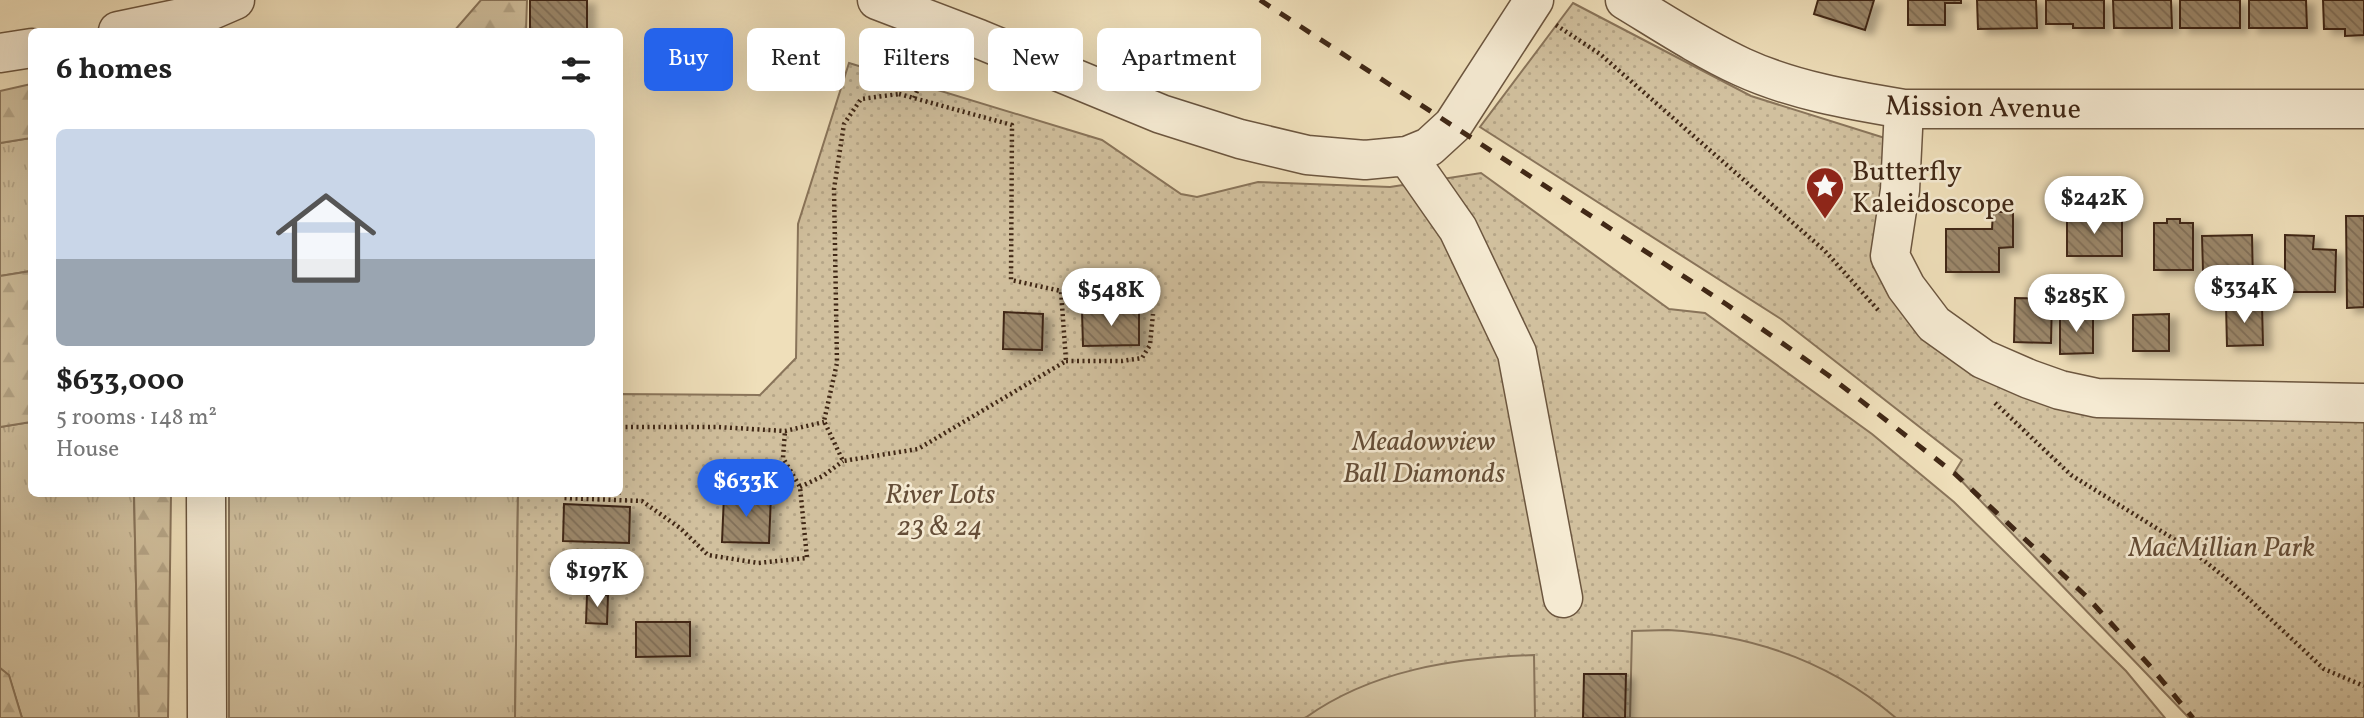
<!DOCTYPE html>
<meta charset="utf-8">
<style>
body{margin:0;font-family:Vollkorn,serif;background:#f6f6f6;color:#222;height:100vh;display:flex;flex-direction:column;font-size:26px;white-space:nowrap}
*{box-sizing:border-box;margin:0}
p{font-size:23px;color:#767676}
.icon{flex:none;width:38px;height:38px;fill:none;stroke:currentColor;stroke-width:2;stroke-linecap:round;stroke-linejoin:round}
.map{position:relative;flex:1;overflow:hidden}
.sheet{position:absolute;left:28px;top:28px;width:595px;height:469px;display:flex;flex-direction:column;background:#fff;border-radius:10px;box-shadow:0 7px 28px #0002}
.sheet>*{flex:none}
.banner{position:absolute;left:644px;top:28px;width:665px;height:63px;display:flex;gap:14px}
.price{position:absolute;translate:-50% -60px;padding:0 16px;border-radius:24px;background:#fff;color:#222;font-size:23px;line-height:46px;filter:drop-shadow(0 2px 4px #0008)}
.price::after{content:'';position:absolute;left:50%;top:42px;width:21px;height:16px;margin-left:-10px;background:inherit;clip-path:polygon(0 0,100% 0,50% 100%)}
.price.on{background:#2563eb;color:#fff}
ul{padding:0;list-style:none}
li{display:grid;align-content:center;gap:14px;height:371px;padding:0 28px}
li+li{border-top:2px solid #e0e0e0}
li span{display:grid;place-items:center;height:217px;border-radius:10px;color:#555}
li>.icon{margin-inline-start:auto}
span .icon{width:126px;height:126px;fill:#fffc;stroke-width:1}
li b{font-size:30px}
h2{display:flex;justify-content:space-between;align-items:center;height:84px;padding:0 28px;font-size:30px}
.chip{padding:0 24px;border-radius:10px;background:#fff;box-shadow:0 7px 28px #0002;font-size:24px;line-height:63px}
.chip.on{background:#2563eb;color:#fff}
.map>svg:first-child{display:block}
.grass{fill:url(#grass-tufts);stroke:#89745a;stroke-width:2}
.forest{fill:url(#forest-firs);stroke:#89745a;stroke-width:2}
.park{fill:url(#park-dots);stroke:#89745a;stroke-width:2}
.pitch{fill:#d1c09e;stroke:#89745a;stroke-width:2}
.building{fill:url(#building-back-hatch);stroke:#412816;stroke-width:2;filter:url(#shadow)}
.lines{fill:none;stroke-linecap:round;stroke-linejoin:round}
.minor-casing{stroke:#6c563f;stroke-width:41}
.path{stroke:#412816;stroke-width:4.5;stroke-dasharray:2 3.5;stroke-linecap:butt}
.minor{stroke:#f5ead2;stroke-width:38}
.rail{stroke:#412816;stroke-width:5;stroke-dasharray:12 12;stroke-linecap:butt}
.labels{text-anchor:middle;stroke-width:5;stroke-linejoin:round;paint-order:stroke}
.street-label{font-size:28px;fill:#412816;stroke:#f5ead2}
.poi-label{font-size:28px;fill:#412816;stroke:#f5ead2;text-anchor:start}
.park-label{font-size:28px;font-style:italic;fill:#654e38;stroke:#f5ead2}
</style>
<div class="map">
<svg width="2364" height="718" viewBox="0 0 2364 718">
<defs>
<pattern id="grass-tufts" width="24" height="20" patternUnits="userSpaceOnUse" patternTransform="scale(1.75)"><rect width="24" height="20" fill="#d1c09e"/><path d="M3 7l-1-3M5 7V3M7 7l1-3M15 17l-1-3M17 17v-4M19 17l1-3" fill="none" stroke="#b5a587"/></pattern>
<pattern id="forest-firs" width="22" height="20" patternUnits="userSpaceOnUse" patternTransform="scale(1.75)"><rect width="22" height="20" fill="#d1c09e"/><path d="M5 1l3.5 6h-7zM16 11l3.5 6h-7z" fill="#b5a587"/></pattern>
<pattern id="park-dots" width="8" height="8" patternUnits="userSpaceOnUse" patternTransform="scale(1.75)"><rect width="8" height="8" fill="#d1c09e"/><path d="M2 2h.1M6 6h.1" fill="none" stroke="#b5a587" stroke-width="1.8" stroke-linecap="round"/></pattern>
<pattern id="building-back-hatch" width="6" height="6" patternUnits="userSpaceOnUse" patternTransform="scale(1.75)"><rect width="6" height="6" fill="#9b876b"/><path d="M-1 5l2 2M0 0l6 6M5-1l2 2" fill="none" stroke="#806e57"/></pattern>
<filter id="shadow"><feDropShadow dx="8" dy="4.5" stdDeviation="3.5" flood-color="#0004"/></filter>
</defs>
<rect width="100%" height="100%" fill="#efdfba"/>
<filter id="stains"><feTurbulence type="fractalNoise" baseFrequency=".00286" numOctaves="4"/><feColorMatrix values="0 0 0 0 .2 0 0 0 0 .09 0 0 0 0 .02 0 0 0 .5 -.17"/></filter>
<radialGradient id="worn" r=".72"><stop offset=".6" stop-color="#630" stop-opacity="0"/><stop offset="1" stop-color="#630" stop-opacity=".3"/></radialGradient>
<!-- grass -->
<path class="grass" d="M31,138V271L0,276V143Z
M31,422L32,494H134L139,718H22L9,676L0,668V427Z
M229,494H518L515,718H229Z"/>
<!-- forest -->
<path class="forest" d="M481,0H527L526,31H436L455,30Z
M31,84V138L0,143V91Z
M31,271V422L0,427V276Z
M134,494H171L168,718H139Z
M0,668L9,675L22,718H0Z"/>
<!-- park -->
<path class="park" d="M1573,3L1751,96L1888,139L1873,267L1931,335L2012,384L2364,397V718H2189L1954,473L1962,460L1781,319L1480,127Z
M849,63L1102,140L1181,194L1197,197L1258,182L1390,187L1481,173L1669,309L1705,313L1872,434L1954,502L2126,671L2165,718H515L518,494H620V394L760,395L796,358L798,224Z"/>
<!-- pitch -->
<path class="pitch" d="M1668,630C1753,635 1831,662 1896,718H1630L1632,631Z
M1534,655L1535,718H1305C1372,670 1454,658 1534,655Z"/>
<!-- building -->
<path class="building" d="M530,0H587V32H530Z
M1818,0H1874L1865,30L1814,14Z
M1908,0H1961V3H1945V25H1908Z
M1977,0H2036L2037,28L1978,29Z
M2046,0H2104V28H2073V24H2046Z
M2113,0H2171L2172,28H2114Z
M2180,0H2240V28H2180Z
M2249,0H2306L2307,28H2249Z
M2323,0H2364V35L2345,36V29H2324Z
M1993,212H2013V247L1999,248V272H1946V229H1992Z
M2067,216H2122V256H2067Z
M2346,216H2364V307L2347,308Z
M2167,219H2180V223H2193V270H2154V223H2167Z
M2252,235L2253,284L2229,285V271L2203,272L2202,236Z
M2285,235L2314,236L2313,249L2336,250L2335,292H2285Z
M2015,298L2052,299L2051,343L2014,342Z
M2262,304L2263,345L2227,346L2226,305Z
M1139,310V345L1083,346L1082,311Z
M1004,312L1043,314L1042,350L1003,349Z
M2169,314V351H2133V315Z
M2060,315H2093V353L2060,354Z
M724,495L771,496L769,543L722,542Z
M564,504L630,507L629,543L563,541Z
M587,595H608L607,624L586,623Z
M636,622H690V656L636,657Z
M1584,674H1626L1625,718H1583Z"/>
<g class="lines">
<!-- minor casing -->
<g class="minor-casing">
<path id="minor" d="M877,0L979,39L1161,114L1240,139L1307,155L1365,160L1407,156L1429,147L1453,125L1534,0
M1625,0C1663,23 1701,48 1742,67C1792,90 1850,100 1904,109H2364
M118,31L205,13L235,0
M0,53L32,48
M1904,109L1900,190L1890,256L1906,287L1934,324L1983,359L2029,379L2060,390L2097,398L2364,403
M1407,156L1458,229L1517,353L1563,598
M206,494L207,718"/>
</g>
<!-- path -->
<path class="path" d="M1556,25L1600,54L1825,251L1879,311
M899,94L1012,125L1011,280L1061,291L1066,361L918,449L843,461L824,421L837,363L834,189L844,124L861,99Z
M914,98L932,57
M1066,361H1122L1142,358L1150,345L1153,314
M1995,403L2071,475L2190,549L2234,585L2324,669L2364,686
M620,427H718L785,431L824,422
M800,487L823,476L843,461
M563,494V498L642,501L680,528L708,555L758,563L807,558L800,487L783,458L785,431"/>
<!-- minor -->
<use href="#minor" class="minor"/>
<!-- rail -->
<path class="rail" d="M1260,0L1726,304L1828,375L1954,473L2087,597L2150,666L2193,718"/>
</g>
<!-- icons -->
<defs>
<g id="sight-pin" transform="scale(2.0125)"><path d="M0 17L-7.5 6A9.5 9.5 0 1 1 7.5 6Z" fill="#8f2418" stroke="#f5ead2"/><path d="M0-6L1.8-2.2L6-1.7L2.9 1.2L3.7 5.4L0 3.3L-3.7 5.4L-2.9 1.2L-6-1.7L-1.8-2.2Z" fill="#fff"/></g>
</defs>
<g fill-rule="evenodd">
<use href="#sight-pin" x="1825" y="186"/>
</g>
<g class="labels">
<!-- street labels -->
<g class="street-label">
<text transform="translate(1983 106) rotate(1)" y="10">Mission Avenue</text>
</g>
<!-- poi labels -->
<g class="poi-label">
<text x="1852" y="180">Butterfly<tspan x="1852" dy="32">Kaleidoscope</tspan></text>
</g>
<!-- park labels -->
<g class="park-label">
<text x="1424" y="450">Meadowview<tspan x="1424" dy="32">Ball Diamonds</tspan></text>
<text x="940" y="503">River Lots<tspan x="940" dy="32">23 &amp; 24</tspan></text>
<text x="2222" y="556">MacMillian Park</text>
</g>
</g>
<rect width="100%" height="100%" filter="url(#stains)"/>
<rect width="100%" height="100%" fill="url(#worn)"/>
</svg>
<b class="price" style="left:2094px;top:236px">$242K</b>
<b class="price" style="left:2244px;top:325px">$334K</b>
<b class="price" style="left:1111px;top:328px">$548K</b>
<b class="price" style="left:2076px;top:334px">$285K</b>
<b class="price on" style="left:746px;top:519px">$633K</b>
<b class="price" style="left:597px;top:609px">$197K</b>
<div class="banner">
<a class="chip on">Buy</a>
<a class="chip">Rent</a>
<a class="chip">Filters</a>
<a class="chip">New</a>
<a class="chip">Apartment</a>
</div>
<section class="sheet">
<h2>6 homes<svg class="icon" aria-label="filters" viewBox="0 0 24 24"><path d="M4 7h16M4 17h16"/><circle cx="9" cy="7" r="2"/><circle cx="15" cy="17" r="2"/></svg></h2>
<ul>
<li><span style="background:linear-gradient(#c9d6e8 60%,#9aa5b1 0)"><svg class="icon" aria-label="home" viewBox="0 0 24 24"><path d="M3 11l9-7 9 7M6 9v11h12V9"/></svg></span><div><b>$633,000</b><p>5 rooms · 148 m²</p><p>House</p></div></li>
</ul>
</section>
</div>
